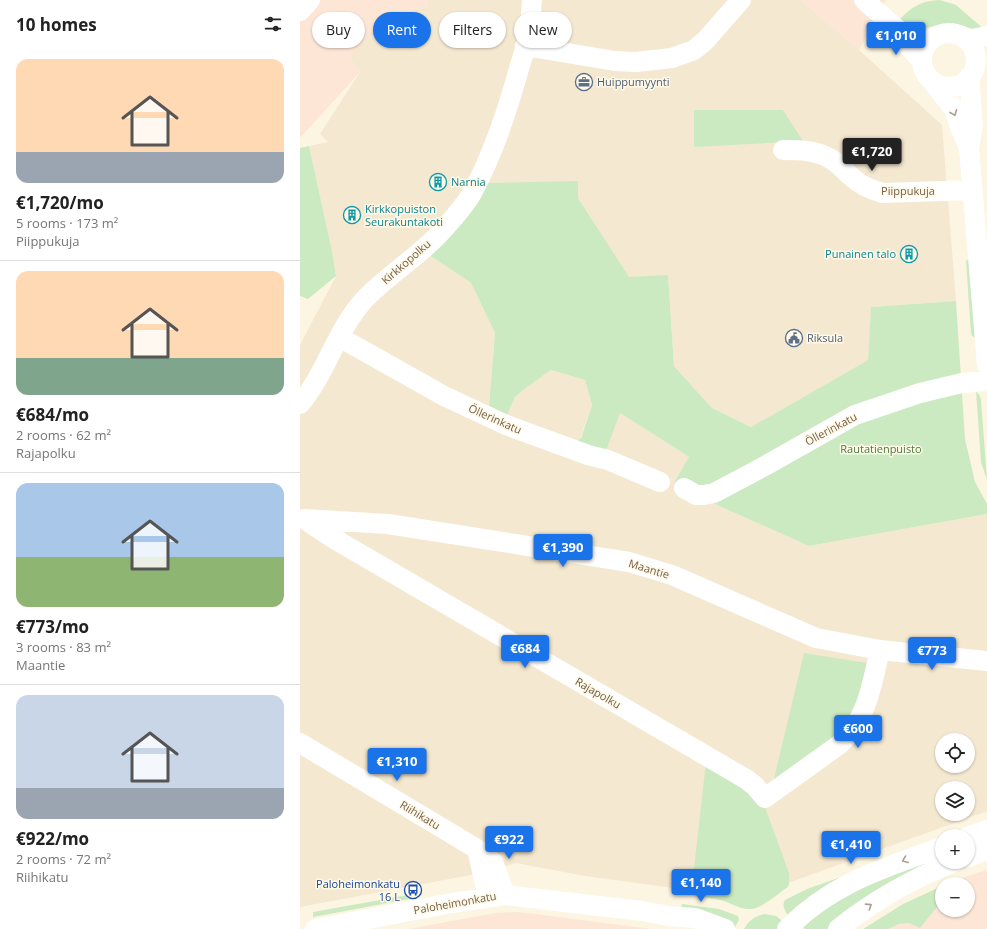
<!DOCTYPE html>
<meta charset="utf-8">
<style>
body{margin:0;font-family:"Open Sans",sans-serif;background:#f6f6f6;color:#222;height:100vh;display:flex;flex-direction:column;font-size:15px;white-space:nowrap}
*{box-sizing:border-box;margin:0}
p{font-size:13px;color:#767676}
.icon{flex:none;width:22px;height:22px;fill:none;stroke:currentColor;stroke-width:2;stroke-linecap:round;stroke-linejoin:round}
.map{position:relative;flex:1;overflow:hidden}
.panel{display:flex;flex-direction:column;background:#fff;width:300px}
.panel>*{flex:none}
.banner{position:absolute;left:12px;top:12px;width:380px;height:36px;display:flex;gap:8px}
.fabs{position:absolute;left:635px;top:733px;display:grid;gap:8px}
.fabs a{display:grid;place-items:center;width:40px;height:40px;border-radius:50%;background:#fff;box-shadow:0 1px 3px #0004;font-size:20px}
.price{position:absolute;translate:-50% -34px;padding:0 9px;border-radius:4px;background:#1a73e8;color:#fff;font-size:13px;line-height:26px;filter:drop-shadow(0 1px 2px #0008)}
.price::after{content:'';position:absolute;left:50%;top:24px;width:12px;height:9px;margin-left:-6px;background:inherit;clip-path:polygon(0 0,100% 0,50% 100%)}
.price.on{background:#222;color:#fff}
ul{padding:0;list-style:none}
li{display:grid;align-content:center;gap:8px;height:212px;padding:0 16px}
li+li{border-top:1px solid #e0e0e0}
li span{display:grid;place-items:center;height:124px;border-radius:12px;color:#555}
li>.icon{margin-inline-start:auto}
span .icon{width:72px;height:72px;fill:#fffc;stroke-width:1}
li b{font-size:17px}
h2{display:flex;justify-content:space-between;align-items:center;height:48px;padding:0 16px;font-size:17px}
.tag{padding:0 14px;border-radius:18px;background:#fff;box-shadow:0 1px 3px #0004;font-size:14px;line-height:36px}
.tag.on{background:#1a73e8;color:#fff}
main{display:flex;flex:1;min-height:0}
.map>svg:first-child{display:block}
.residential{fill:#f4e8d1;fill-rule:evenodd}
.commercial{fill:#fde6d6}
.green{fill:#cceac1}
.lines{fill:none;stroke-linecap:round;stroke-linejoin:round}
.minor{stroke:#fff;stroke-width:20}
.oneway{stroke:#ac9e91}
.labels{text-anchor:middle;stroke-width:3;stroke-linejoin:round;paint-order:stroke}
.service-label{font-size:11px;fill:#4e5e75;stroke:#fff9e8;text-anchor:start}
.culture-label{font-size:11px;fill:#0d838f;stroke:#fff9e8;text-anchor:start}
.street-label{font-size:11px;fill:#745e48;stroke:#fff9e8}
.park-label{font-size:11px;fill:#4a7a41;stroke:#fff9e8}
.transit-label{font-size:11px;fill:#164399;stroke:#fff9e8;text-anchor:end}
</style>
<main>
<section class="panel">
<h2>10 homes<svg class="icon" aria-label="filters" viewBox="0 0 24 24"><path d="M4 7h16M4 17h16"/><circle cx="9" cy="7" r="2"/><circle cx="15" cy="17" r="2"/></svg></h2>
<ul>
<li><span style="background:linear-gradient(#ffd9b3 75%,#9aa5b1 0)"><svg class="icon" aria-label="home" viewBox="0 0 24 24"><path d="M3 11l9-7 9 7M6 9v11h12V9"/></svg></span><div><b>€1,720/mo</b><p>5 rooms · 173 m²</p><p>Piippukuja</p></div></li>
<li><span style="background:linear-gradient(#ffd9b3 70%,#7fa58c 0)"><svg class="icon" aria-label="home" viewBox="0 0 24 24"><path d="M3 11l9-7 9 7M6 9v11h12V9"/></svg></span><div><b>€684/mo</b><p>2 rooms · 62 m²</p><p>Rajapolku</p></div></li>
<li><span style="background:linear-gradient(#a9c7e8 60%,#8fb573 0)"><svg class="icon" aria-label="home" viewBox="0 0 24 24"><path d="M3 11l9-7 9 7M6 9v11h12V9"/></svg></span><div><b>€773/mo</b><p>3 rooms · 83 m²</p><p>Maantie</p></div></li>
<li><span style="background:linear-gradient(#c9d6e8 75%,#9aa5b1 0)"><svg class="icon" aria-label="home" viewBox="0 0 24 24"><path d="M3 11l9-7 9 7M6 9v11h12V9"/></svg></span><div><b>€922/mo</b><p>2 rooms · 72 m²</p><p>Riihikatu</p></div></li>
</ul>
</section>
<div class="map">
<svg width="687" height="929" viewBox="0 0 687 929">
<rect width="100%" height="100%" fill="#fcf5e2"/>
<!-- residential -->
<path class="residential" d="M127,0H501L559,50L642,125L656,301L572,307L568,360L451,427L412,408L374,366L368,276L329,278L278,198V181L126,253L171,283L195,333L189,407L207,415L215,397L223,390L251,370L285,380L292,405L280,438L271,444L320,413L389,457L408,501L509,546L687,514V811L447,898L285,876L216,863L176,874L0,907V345L36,276L32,251L9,146L28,142L20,134L60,72L49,57L89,11L128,7ZM642,740H668V766H642ZM642,788H668V814H642Z"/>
<!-- commercial -->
<path class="commercial" d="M0,0H127L128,7L89,11L50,57L60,72L0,138Z
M501,0H586L559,50Z
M687,870V929H574L642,887V910H668V884H649L658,879Z
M217,912L235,914L351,929H108L196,913Z"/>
<!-- green -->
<path class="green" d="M640,0L656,5L685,30L673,29L652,23L626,28H618L606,23L600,19C613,6 621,1 640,0Z
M394,110H483L503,141L394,147Z
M9,146L32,251L36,276L8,299L0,296V148Z
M278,181V198L329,277L368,275L374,366L412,408L451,427L568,360L571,307L656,301L665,439L675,482L687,504V514L509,546L408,501L379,490L375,481L389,457L320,413L304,456L271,445L281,438L292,405L285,380L251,370L223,390L215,397L207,415L189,407L195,333L171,283L126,253L185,183Z
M667,260H670L676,338L672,336L671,333L666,261Z
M676,391L680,396L681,400L687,480L681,462Z
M504,653L567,663L560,697L546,728L472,787Z
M406,762L453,790L465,807L489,873V884L488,887C479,893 462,908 451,909C441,910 433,904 424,901C413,898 402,897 391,895Z
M642,852V861L552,910L527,929H505L499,924L525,903Z
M538,878L539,881L490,918C486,913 481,906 485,900L507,889Z
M642,886V901L620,928L609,923L599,924L588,929H563L603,904Z
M108,895L109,899L13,917V912Z
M382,904L419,909L438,916L439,920L435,927L407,916L381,908Z
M465,914L476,916L485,923L479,929H444C449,920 455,916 465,914Z"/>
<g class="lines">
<!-- minor -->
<path class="minor" d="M564,0L598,30L608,46L622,61
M0,11L10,0
M622 60a27 27 0 1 1 54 0a27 27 0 1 1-54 0Z
M667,40L687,36
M225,46L315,61L336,62L372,58L394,50L405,41L441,0
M669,77L673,126L669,148L687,365
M632,81L654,109L660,127L669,148
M483,150C499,150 515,150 529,158C538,162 545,172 553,178C561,186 572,190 583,193L673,190
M39,337L144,396L206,425L288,455L308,460L360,482
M0,404C26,373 36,332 63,301C86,276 117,258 140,233C151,221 164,207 172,193C194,153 208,109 220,65C224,53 228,40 230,27C231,18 231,9 232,0
M384,488L396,495H404L414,493L463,467L555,415L620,393L662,383L687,381
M4,519L31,537L446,779L455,786L465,798L540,744C568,717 571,687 580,650
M4,519L88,524L329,562L372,575L516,638L580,650L687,661
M0,743L177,849L193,862L205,895
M668,837L687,830
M177,849L188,897
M668,857L687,850
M15,929L152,903L205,895L342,911L368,916L395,918L425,929
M487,929C532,883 584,868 642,847
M538,929C573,901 612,879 654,862"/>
</g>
<!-- one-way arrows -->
<defs><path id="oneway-chevron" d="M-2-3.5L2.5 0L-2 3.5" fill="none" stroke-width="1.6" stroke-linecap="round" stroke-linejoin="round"/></defs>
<g class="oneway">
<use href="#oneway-chevron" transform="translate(654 113) rotate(68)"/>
<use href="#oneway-chevron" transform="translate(605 860) rotate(159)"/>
<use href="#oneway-chevron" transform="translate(569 906) rotate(-33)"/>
</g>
<!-- icons -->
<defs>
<g id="office-ring" transform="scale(0.9)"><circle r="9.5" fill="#fff9e8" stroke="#5c6f8a" stroke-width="1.5"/><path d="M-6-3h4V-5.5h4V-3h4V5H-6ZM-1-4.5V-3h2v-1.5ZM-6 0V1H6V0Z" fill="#5c6f8a"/></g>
<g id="building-ring" transform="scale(0.9)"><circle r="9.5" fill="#fff9e8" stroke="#0f9aa8" stroke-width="1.5"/><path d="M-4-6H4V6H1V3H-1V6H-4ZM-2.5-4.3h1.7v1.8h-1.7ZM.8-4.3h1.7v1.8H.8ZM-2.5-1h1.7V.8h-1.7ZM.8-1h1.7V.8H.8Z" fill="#0f9aa8"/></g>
<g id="civic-ring" transform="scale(0.9)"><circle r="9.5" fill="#fff9e8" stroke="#5c6f8a" stroke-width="1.5"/><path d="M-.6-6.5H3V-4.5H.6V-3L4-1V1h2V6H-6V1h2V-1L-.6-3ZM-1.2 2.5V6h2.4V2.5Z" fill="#5c6f8a"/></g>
<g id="bus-ring" transform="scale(0.9)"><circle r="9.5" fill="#fff9e8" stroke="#1a4fb4" stroke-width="1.5"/><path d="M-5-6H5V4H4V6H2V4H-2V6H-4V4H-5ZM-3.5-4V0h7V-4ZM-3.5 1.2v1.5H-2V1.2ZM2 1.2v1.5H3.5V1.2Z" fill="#1a4fb4"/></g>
</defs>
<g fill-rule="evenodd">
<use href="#office-ring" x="284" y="82"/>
<use href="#building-ring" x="138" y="182"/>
<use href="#building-ring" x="52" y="215"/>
<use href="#building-ring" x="609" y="254"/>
<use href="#civic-ring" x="494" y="338"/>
<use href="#bus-ring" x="113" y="890"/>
</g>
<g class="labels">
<!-- service labels -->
<g class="service-label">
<text x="297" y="86">Huippumyynti</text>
<text x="507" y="342">Riksula</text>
</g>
<!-- culture labels -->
<g class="culture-label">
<text x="151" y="186">Narnia</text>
<text x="65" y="213">Kirkkopuiston<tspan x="65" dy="13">Seurakuntakoti</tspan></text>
<text x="596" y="258" text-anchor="end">Punainen talo</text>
</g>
<!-- street labels -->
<g class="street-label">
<text x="608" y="195">Piippukuja</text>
<text transform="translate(106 262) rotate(-41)" y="4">Kirkkopolku</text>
<text transform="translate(195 419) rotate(24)" y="4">Öllerinkatu</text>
<text transform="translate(531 429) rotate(-28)" y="4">Öllerinkatu</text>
<text transform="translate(349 569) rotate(17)" y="4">Maantie</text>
<text transform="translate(298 693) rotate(30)" y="4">Rajapolku</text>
<text transform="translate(120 815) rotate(31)" y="4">Riihikatu</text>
<text transform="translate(155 903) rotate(-10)" y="4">Paloheimonkatu</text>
</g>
<!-- park labels -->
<g class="park-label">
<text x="581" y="453">Rautatienpuisto</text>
</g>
<!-- transit labels -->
<g class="transit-label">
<text x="100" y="888">Paloheimonkatu<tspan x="100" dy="13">16 L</tspan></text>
</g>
</g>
</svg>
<div class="fabs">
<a><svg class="icon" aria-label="locate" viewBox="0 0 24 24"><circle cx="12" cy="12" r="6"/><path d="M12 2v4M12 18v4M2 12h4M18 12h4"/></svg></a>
<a><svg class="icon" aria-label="layers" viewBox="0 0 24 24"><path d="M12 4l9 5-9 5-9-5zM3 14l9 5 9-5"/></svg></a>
<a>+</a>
<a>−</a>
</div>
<b class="price" style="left:596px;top:56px">€1,010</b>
<b class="price on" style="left:572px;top:172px">€1,720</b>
<b class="price" style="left:263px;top:568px">€1,390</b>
<b class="price" style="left:225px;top:669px">€684</b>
<b class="price" style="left:632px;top:671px">€773</b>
<b class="price" style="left:558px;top:749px">€600</b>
<b class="price" style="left:97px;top:782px">€1,310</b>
<b class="price" style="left:209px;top:860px">€922</b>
<b class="price" style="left:551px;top:865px">€1,410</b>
<b class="price" style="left:401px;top:903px">€1,140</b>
<div class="banner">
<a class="tag">Buy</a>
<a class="tag on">Rent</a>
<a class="tag">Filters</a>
<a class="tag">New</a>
</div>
</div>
</main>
